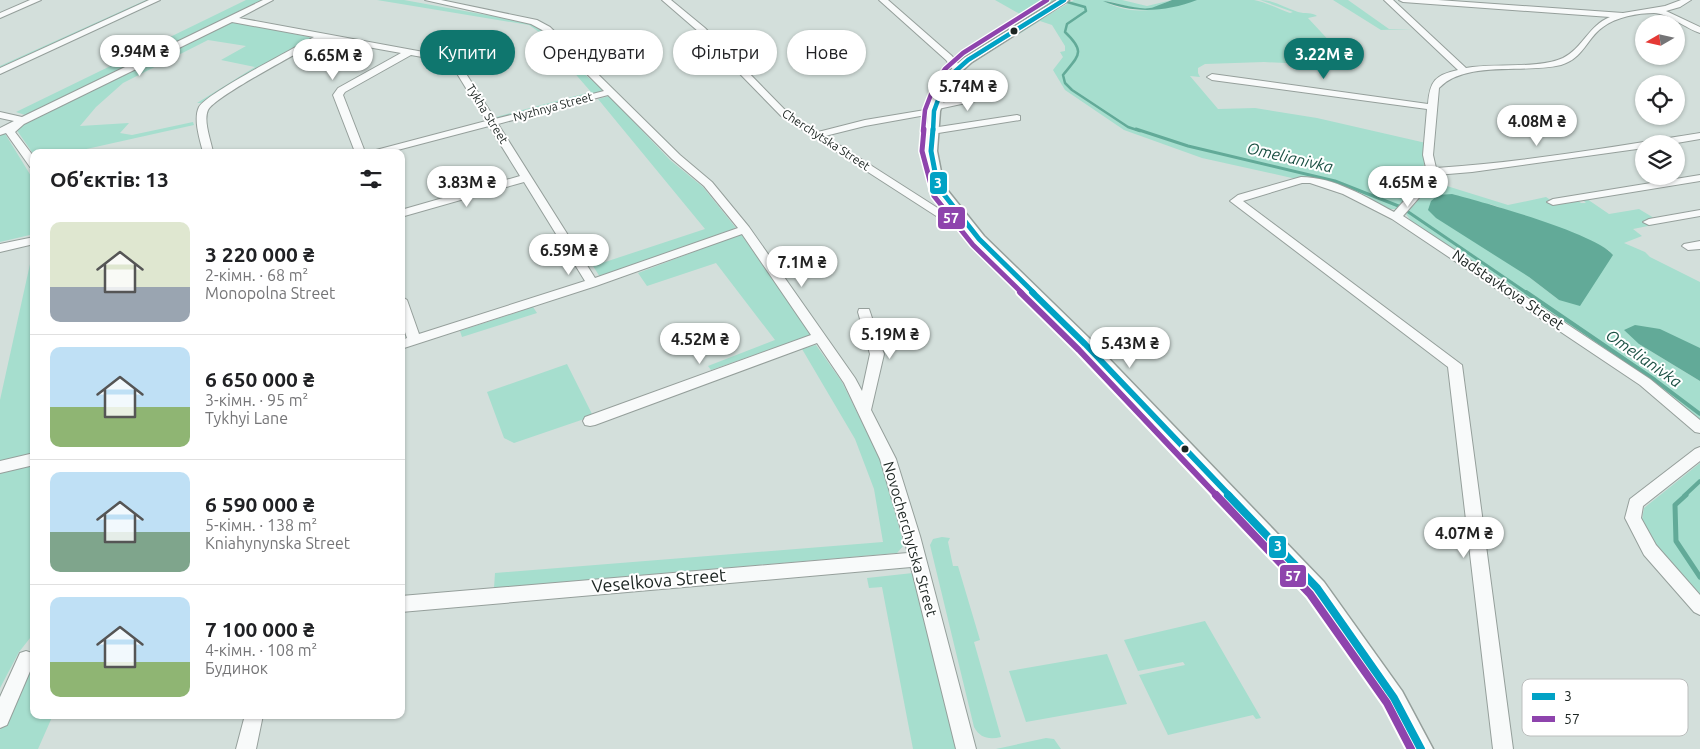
<!DOCTYPE html>
<html lang="uk">
<meta charset="utf-8">
<style>
body{margin:0;font-family:Ubuntu,sans-serif;background:#f2f2f2;color:#202124;height:100vh;display:flex;flex-direction:column;font-size:19px;white-space:nowrap}
*{box-sizing:border-box;margin:0}
p{font-size:16px;color:#757577}
.icon{flex:none;width:28px;height:28px;fill:none;stroke:currentColor;stroke-width:2;stroke-linecap:round;stroke-linejoin:round}
.map{position:relative;flex:1;overflow:hidden}
.details{position:absolute;left:30px;top:149px;width:375px;height:570px;display:flex;flex-direction:column;background:#fff;border-radius:10px;box-shadow:0 1px 4px #0004}
.details>*{flex:none}
.guide{position:absolute;left:420px;top:30px;width:475px;height:45px;display:flex;gap:10px}
.needle{width:32px;rotate:261deg}
.controls{position:absolute;left:1635px;top:15px;display:grid;gap:10px}
.controls a{display:grid;place-items:center;width:50px;height:50px;border-radius:50%;background:#fff;box-shadow:0 1px 4px #0004;font-size:25px}
.price{position:absolute;translate:-50% -42px;padding:0 11px;border-radius:18px;background:#fff;color:#222;font-size:16px;line-height:32px;filter:drop-shadow(0 1px 2px #0008)}
.price::after{content:'';position:absolute;left:50%;top:30px;width:15px;height:11px;margin-left:-8px;background:inherit;clip-path:polygon(0 0,100% 0,50% 100%)}
.price.on{background:#0f766e;color:#fff}
ul{padding:0;list-style:none}
li{display:flex;align-items:center;gap:15px;height:125px;padding:0 20px}
li+li{border-top:1px solid #e0e0e0}
li span{display:grid;place-items:center;flex:none;width:140px;height:100px;border-radius:10px;color:#555}
li>.icon{margin-inline-start:auto}
span .icon{width:60px;height:60px;fill:#fffc;stroke-width:1}
li b{font-size:21px}
h2{display:flex;justify-content:space-between;align-items:center;height:60px;padding:0 20px;font-size:21px}
.pill{padding:0 18px;border-radius:22px;background:#fff;box-shadow:0 1px 4px #0004;font-size:18px;line-height:45px}
.pill.on{background:#0f766e;color:#fff}
.map>svg:first-child{display:block}
.green{fill:#a6dece;fill-rule:evenodd}
.water{fill:#62aa98}
.lines{fill:none;stroke-linecap:round;stroke-linejoin:round}
.stream-far3{stroke:#62aa98;stroke-width:2.5}
.stream-far2{stroke:#62aa98;stroke-width:3}
.stream-far1{stroke:#62aa98;stroke-width:4}
.stream{stroke:#62aa98;stroke-width:5}
.minor-casing{stroke:#959f9b;stroke-width:2}
.tertiary-casing{stroke:#959f9b;stroke-width:3}
.minor{fill:#f8fafa;fill-rule:evenodd}
.tertiary{fill:#f8fafa;fill-rule:evenodd}
.bus-1-far3-casing{stroke:#fff;stroke-width:7}
.bus-1-far2-casing{stroke:#fff;stroke-width:8}
.bus-1-far1-casing{stroke:#fff;stroke-width:10}
.bus-1-casing{stroke:#fff;stroke-width:12}
.bus-2-far3-casing{stroke:#fff;stroke-width:7}
.bus-2-far2-casing{stroke:#fff;stroke-width:8}
.bus-2-far1-casing{stroke:#fff;stroke-width:10}
.bus-2-casing{stroke:#fff;stroke-width:12}
.bus-1-far3{stroke:#01a2c5;stroke-width:4.5}
.bus-1-far2{stroke:#01a2c5;stroke-width:5}
.bus-1-far1{stroke:#01a2c5;stroke-width:6}
.bus-1{stroke:#01a2c5;stroke-width:8}
.bus-2-far3{stroke:#8e44ad;stroke-width:4.5}
.bus-2-far2{stroke:#8e44ad;stroke-width:5}
.bus-2-far1{stroke:#8e44ad;stroke-width:6}
.bus-2{stroke:#8e44ad;stroke-width:8}
.bus-dot{fill:#1c2522;stroke:#fff;stroke-width:2}
.labels{text-anchor:middle;stroke-width:4;stroke-linejoin:round;paint-order:stroke}
.far-street-label{font-size:12px;fill:#1c2522;stroke:#fff}
.street-label{font-size:15px;fill:#1c2522;stroke:#fff}
.water-label{font-size:16px;font-style:italic;fill:#1c5144;stroke:#fff}
.near-street-label{font-size:18px;fill:#1c2522;stroke:#fff}
.key{fill:#fff;stroke:#bbbebd;stroke-width:1}
.key-label{font-size:14px;fill:#1c2522}
.line-badge{stroke:#fff;stroke-width:2}
.badge-label{font-size:14px;text-anchor:middle;font-weight:bold;fill:#fff}
</style>
<div class="map">
<svg width="1700" height="749" viewBox="0 0 1700 749">
<rect width="100%" height="100%" fill="#d3dfdb"/>
<!-- green -->
<path class="green" d="M146,0H152L0,69V66Z
M246,0H264L28,116L16,112Z
M377,0H404L531,23C549,34 559,50 574,65C583,74 594,81 604,91L498,119L496,117L591,92L539,32L529,25Z
M995,0H1055L1027,18Z
M1074,0H1122L1147,6L1172,0C1165,2 1159,6 1153,8C1138,12 1119,2 1104,1C1135,19 1164,7 1196,0C1207,0 1243,0 1254,0C1265,2 1279,9 1290,13L1293,12L1260,0C1274,0 1285,8 1298,12C1305,14 1312,12 1317,16L1308,18L1334,46L1333,49L1323,50L1317,61L1306,64L1264,62L1205,64L1198,68V73L1200,77L1190,76L1218,109L1255,108L1317,118L1426,143C1424,180 1420,181 1398,209H1388L1350,190L1311,178H1292L1202,158L1124,130L1065,90L1053,70L1063,57L1060,52L1065,51V46L1052,25L1040,21L1019,34V32Z
M1333,0H1348L1389,29H1413L1381,30Z
M232,21L313,38L201,103H197L255,67L221,60L246,46L208,40L123,83L96,107L80,126L129,123L120,133L132,135L193,122L194,125L73,152H34V155L16,129L29,119Z
M609,96L670,160L703,187L736,228L600,277L593,266L705,229L598,99Z
M4,132L31,176L34,197V234L0,242V134Z
M1434,182L1508,205L1546,197L1556,204L1577,200L1581,203H1586L1583,200L1587,199L1609,214L1639,209L1654,218L1646,220L1653,225L1633,229L1642,236L1624,243L1645,252L1650,257L1700,282V362L1639,344L1700,381V422L1414,225L1406,214ZM1490,204L1579,236L1610,251L1559,300L1529,277Z
M741,234L811,335L711,370L708,366L775,340L716,263L647,286L638,273Z
M34,246L32,432L34,434V633L19,652L0,688V400Z
M533,307L537,313L462,337L460,331Z
M816,345L842,382L881,461L904,545L897,553L494,588L495,573L883,542L874,489L855,439L802,349Z
M567,364L593,416L514,443L504,438L487,392Z
M1700,463V599L1658,551L1642,520L1644,508Z
M942,537L950,538L948,542L953,566H958L980,640L974,642L1001,737C989,740 980,738 974,727L930,545L933,539Z
M913,573L956,749H913L882,587L869,588L867,578Z
M1205,621L1261,718L1256,719L1253,715L1168,735L1139,675L1185,665L1183,662L1138,671L1124,640Z
M1107,654L1127,704L1026,722L1009,671Z
M34,656V715H53L38,749H0V730Z
M1046,738L1054,739L1061,749H996Z"/>
<!-- water -->
<path class="water" d="M1172,0H1197C1166,12 1133,14 1103,1C1117,2 1141,12 1154,7C1160,5 1166,2 1172,0Z
M1452,194C1482,202 1596,233 1613,255L1580,306L1559,300L1529,277L1436,218L1428,210L1431,201L1438,195Z
M1635,325L1660,329L1700,348V381L1639,344L1624,330Z"/>
<g class="lines">
<!-- stream-far3 -->
<path class="stream-far3" d="M1060,0L1085,7L1086,11L1067,24L1065,32C1086,52 1079,55 1063,75L1065,83L1072,90L1128,127L1140,131"/>
<!-- stream-far2 -->
<path class="stream-far2" d="M1136,129L1188,146L1335,181L1401,207L1527,293"/>
<!-- stream-far1 -->
<path class="stream-far1" d="M1526,292L1655,380L1700,414
M1684,496L1700,481"/>
<!-- stream -->
<path class="stream" d="M1686,495L1675,505L1676,541L1700,577"/>
<!-- minor casing -->
<g class="minor-casing">
<path id="minor" d="M30,0H41L0,18V13Z
M149,0H160L0,74V68Z
M263,0H273L239,18L456,58L495,119L604,91L544,31L531,24L425,0H441L537,20L550,27L680,155L712,182L749,227L855,378L862,391L870,354L858,312L859,309H869L884,354L871,410L896,459L920,536L976,749H956L911,567L401,612V596L908,553L880,459L844,383L817,343L595,425L590,426L585,425L583,421L585,417L811,335L742,234L596,286L401,349V340L407,338L401,320V296L407,300L419,334L585,281L524,182L401,217V210L520,176L489,126L390,152H375L376,150L486,121L450,62L411,55L345,92L343,95L365,152H355L333,95L338,88L401,53L323,39C304,50 215,96 208,110C203,121 211,141 213,152H203C200,140 193,119 199,107C207,93 295,48 314,37L232,22L24,124L15,132L34,157V168L30,167L6,133L0,135V128L14,121L0,118V112L22,117ZM608,95L672,159L704,186L738,228L595,278L498,124Z
M662,0H671L705,28L787,112L818,132L865,120L931,109L932,105L935,104L999,92V96L938,109L937,113L865,126L825,136L983,237L985,239L983,241H975L781,116L699,32Z
M879,0H888L952,56L962,69L960,71H954L946,60Z
M1384,0H1393L1466,68C1494,63 1539,69 1563,58C1583,48 1589,25 1610,17L1403,2L1399,0H1438L1623,13L1665,6L1681,0H1691L1680,7L1666,11L1700,27V33C1687,29 1667,13 1654,13C1638,13 1616,17 1603,27C1586,39 1584,58 1561,65C1524,74 1466,60 1439,88L1433,155L1436,168C1525,162 1613,147 1700,133V139L1671,144H1644V148L1472,172L1436,175L1431,184L1403,216L1650,379L1700,420V433L1695,432L1640,385L1392,219L1343,194L1310,183H1302L1243,201L1462,365L1513,749H1493L1448,367L1230,201L1238,195L1301,177C1334,177 1366,197 1394,212L1422,181L1427,172L1423,155L1427,109L1212,80L1207,77L1212,74L1428,104C1430,81 1435,75 1458,70Z
M1017,115L1020,116V120L932,134L927,131L932,128Z
M1700,175V181L1553,205L1547,202L1553,199Z
M1700,210V216L1649,225L1643,222L1649,219Z
M34,237V244L0,252V244Z
M1700,241V249L1688,250L1682,246L1684,244Z
M1700,447V461L1643,506L1641,518L1656,545L1700,595V615L1694,612L1644,555L1625,518L1630,499L1695,449Z
M34,453V465L0,473V461Z
M26,651L32,653L34,662L7,725L0,728V697L20,653Z
M245,715H263L256,749H236Z"/>
</g>
<!-- tertiary casing -->
<g class="tertiary-casing">
<path id="tertiary" d="M1057,0H1069L972,62L955,77L948,89L940,111L937,151L942,177L948,191L984,236L1091,340L1324,582L1402,691L1433,749H1409L1386,705L1310,594L1079,348L974,242L936,192L930,177L925,151L928,111L936,89L947,73L964,58Z"/>
</g>
<!-- minor -->
<use href="#minor" class="minor"/>
<!-- tertiary -->
<use href="#tertiary" class="tertiary"/>
<!-- bus-1-far3 casing -->
<g class="bus-1-far3-casing">
<path id="bus-1-far3" d="M933,131L934,111L942,89L951,75L968,60L1064,0"/>
</g>
<!-- bus-1-far2 casing -->
<g class="bus-1-far2-casing">
<path id="bus-1-far2" d="M933,129L931,151L936,177L942,192L979,239L1034,293"/>
</g>
<!-- bus-1-far1 casing -->
<g class="bus-1-far1-casing">
<path id="bus-1-far1" d="M1032,292L1085,344L1230,496"/>
</g>
<!-- bus-1 casing -->
<g class="bus-1-casing">
<path id="bus-1" d="M1228,495L1317,588L1394,698L1421,749"/>
</g>
<!-- bus-2-far3 casing -->
<g class="bus-2-far3-casing">
<path id="bus-2-far3" d="M923,131L925,110L935,84L945,69L963,53L1047,0"/>
</g>
<!-- bus-2-far2 casing -->
<g class="bus-2-far2-casing">
<path id="bus-2-far2" d="M924,129L922,151L934,196L973,245L1022,293"/>
</g>
<!-- bus-2-far1 casing -->
<g class="bus-2-far1-casing">
<path id="bus-2-far1" d="M1020,292L1079,350L1217,496"/>
</g>
<!-- bus-2 casing -->
<g class="bus-2-casing">
<path id="bus-2" d="M1216,495L1310,594L1387,703L1411,749"/>
</g>
<!-- bus-1-far3 -->
<use href="#bus-1-far3" class="bus-1-far3"/>
<!-- bus-1-far2 -->
<use href="#bus-1-far2" class="bus-1-far2"/>
<!-- bus-1-far1 -->
<use href="#bus-1-far1" class="bus-1-far1"/>
<!-- bus-1 -->
<use href="#bus-1" class="bus-1"/>
<!-- bus-2-far3 -->
<use href="#bus-2-far3" class="bus-2-far3"/>
<!-- bus-2-far2 -->
<use href="#bus-2-far2" class="bus-2-far2"/>
<!-- bus-2-far1 -->
<use href="#bus-2-far1" class="bus-2-far1"/>
<!-- bus-2 -->
<use href="#bus-2" class="bus-2"/>
</g>
<!-- markers -->
<g class="bus-dot">
<circle cx="1014" cy="31" r="4.5"/>
<circle cx="1185" cy="449" r="4.5"/>
</g>
<g class="labels">
<!-- far-street labels -->
<g class="far-street-label">
<text transform="translate(553 107) rotate(-15)" y="4">Nyzhnya Street</text>
<text transform="translate(487 114) rotate(58)" y="4">Tykha Street</text>
<text transform="translate(826 140) rotate(33)" y="4">Cherchytska Street</text>
</g>
<!-- street labels -->
<g class="street-label">
<text transform="translate(1508 290) rotate(34)" y="5">Nadstavkova Street</text>
<text transform="translate(910 539) rotate(74)" y="5">Novocherchytska Street</text>
</g>
<!-- water labels -->
<g class="water-label">
<text transform="translate(1290 157) rotate(13)" y="6">Omelianivka</text>
<text transform="translate(1644 358) rotate(35)" y="6">Omelianivka</text>
</g>
<!-- near-street labels -->
<g class="near-street-label">
<text transform="translate(659 581) rotate(-5)" y="6">Veselkova Street</text>
</g>
</g>
<!-- legend -->
<rect x="1522" y="679" width="166" height="57" rx="8" class="key"/>
<rect x="1532" y="693" width="23" height="7" fill="#01a2c5"/>
<rect x="1532" y="716" width="23" height="6" fill="#8e44ad"/>
<g class="key-label">
<text x="1564" y="701">3</text>
<text x="1564" y="724">57</text>
</g>
<g class="line-badge">
<rect x="929" y="171" width="19" height="24" rx="5" fill="#01a2c5"/>
<rect x="937" y="206" width="29" height="24" rx="5" fill="#8e44ad"/>
<rect x="1268" y="535" width="19" height="24" rx="5" fill="#01a2c5"/>
<rect x="1279" y="564" width="28" height="24" rx="5" fill="#8e44ad"/>
</g>
<g class="badge-label">
<text x="938" y="188">3</text>
<text x="951" y="223">57</text>
<text x="1278" y="551">3</text>
<text x="1293" y="581">57</text>
</g>
</svg>
<div class="controls">
<a><svg class="needle" viewBox="-14 -14 28 28"><path d="M0-13l5 13h-10z" fill="#e53935"/><path d="M0 13l5-13h-10z" fill="#757577"/></svg></a>
<a><svg class="icon" aria-label="locate" viewBox="0 0 24 24"><circle cx="12" cy="12" r="6"/><path d="M12 2v4M12 18v4M2 12h4M18 12h4"/></svg></a>
<a><svg class="icon" aria-label="layers" viewBox="0 0 24 24"><path d="M12 4l9 5-9 5-9-5zM3 14l9 5 9-5"/></svg></a>
</div>
<b class="price" style="left:140px;top:77px">9.94M ₴</b>
<b class="price on" style="left:1324px;top:80px">3.22M ₴</b>
<b class="price" style="left:333px;top:81px">6.65M ₴</b>
<b class="price" style="left:968px;top:112px">5.74M ₴</b>
<b class="price" style="left:1537px;top:147px">4.08M ₴</b>
<b class="price" style="left:467px;top:208px">3.83M ₴</b>
<b class="price" style="left:1408px;top:208px">4.65M ₴</b>
<b class="price" style="left:569px;top:276px">6.59M ₴</b>
<b class="price" style="left:802px;top:288px">7.1M ₴</b>
<b class="price" style="left:890px;top:360px">5.19M ₴</b>
<b class="price" style="left:700px;top:365px">4.52M ₴</b>
<b class="price" style="left:1130px;top:369px">5.43M ₴</b>
<b class="price" style="left:1464px;top:559px">4.07M ₴</b>
<div class="guide">
<a class="pill on">Купити</a>
<a class="pill">Орендувати</a>
<a class="pill">Фільтри</a>
<a class="pill">Нове</a>
</div>
<section class="details">
<h2>Об’єктів: 13<svg class="icon" aria-label="filters" viewBox="0 0 24 24"><path d="M4 7h16M4 17h16"/><circle cx="9" cy="7" r="2"/><circle cx="15" cy="17" r="2"/></svg></h2>
<ul>
<li><span style="background:linear-gradient(#dfe7d0 65%,#9aa5b1 0)"><svg class="icon" aria-label="home" viewBox="0 0 24 24"><path d="M3 11l9-7 9 7M6 9v11h12V9"/></svg></span><div><b>3 220 000 ₴</b><p>2-кімн. · 68 m²</p><p>Monopolna Street</p></div></li>
<li><span style="background:linear-gradient(#bfe0f5 60%,#8fb573 0)"><svg class="icon" aria-label="home" viewBox="0 0 24 24"><path d="M3 11l9-7 9 7M6 9v11h12V9"/></svg></span><div><b>6 650 000 ₴</b><p>3-кімн. · 95 m²</p><p>Tykhyi Lane</p></div></li>
<li><span style="background:linear-gradient(#bfe0f5 60%,#7fa58c 0)"><svg class="icon" aria-label="home" viewBox="0 0 24 24"><path d="M3 11l9-7 9 7M6 9v11h12V9"/></svg></span><div><b>6 590 000 ₴</b><p>5-кімн. · 138 m²</p><p>Kniahynynska Street</p></div></li>
<li><span style="background:linear-gradient(#bfe0f5 65%,#8fb573 0)"><svg class="icon" aria-label="home" viewBox="0 0 24 24"><path d="M3 11l9-7 9 7M6 9v11h12V9"/></svg></span><div><b>7 100 000 ₴</b><p>4-кімн. · 108 m²</p><p>Будинок</p></div></li>
</ul>
</section>
</div>
